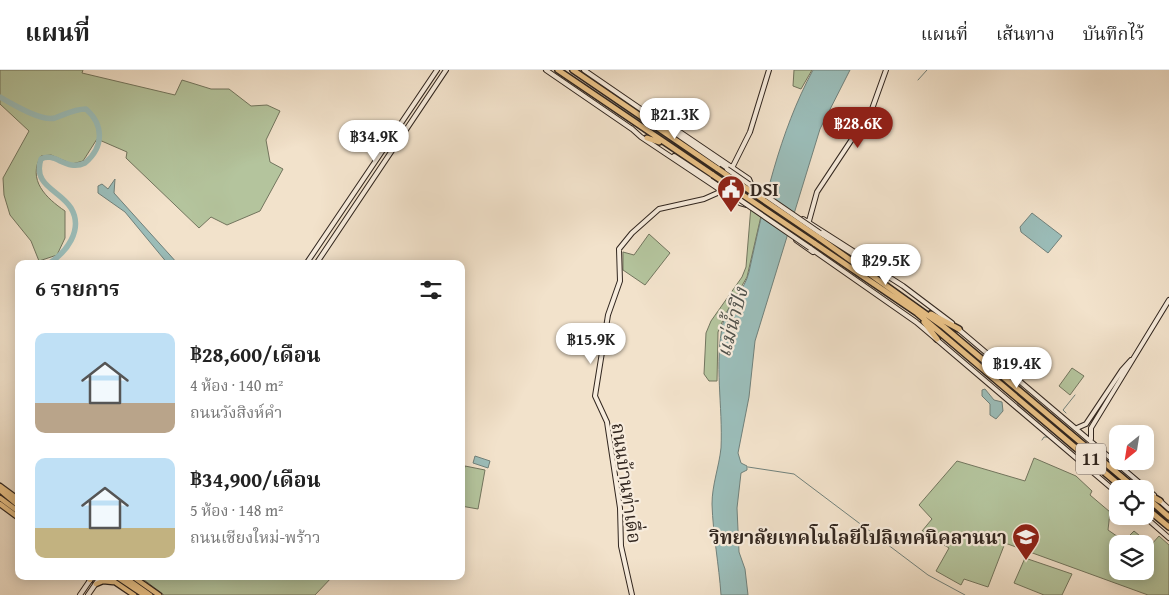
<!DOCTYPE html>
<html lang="th">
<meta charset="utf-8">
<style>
body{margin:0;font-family:"Gentium Book Plus","Noto Serif Thai",serif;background:#f2f2f2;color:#222;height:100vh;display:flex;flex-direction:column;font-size:19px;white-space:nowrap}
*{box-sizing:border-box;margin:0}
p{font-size:16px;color:#767676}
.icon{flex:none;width:28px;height:28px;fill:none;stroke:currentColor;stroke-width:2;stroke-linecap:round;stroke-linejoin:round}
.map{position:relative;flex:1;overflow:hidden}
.sheet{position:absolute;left:15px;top:190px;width:450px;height:320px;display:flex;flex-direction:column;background:#fff;border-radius:10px;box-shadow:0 2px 12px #0003}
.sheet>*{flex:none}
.needle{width:32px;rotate:210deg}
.buttons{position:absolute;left:1109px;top:355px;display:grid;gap:10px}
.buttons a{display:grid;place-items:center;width:45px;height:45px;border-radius:10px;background:#fff;box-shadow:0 2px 12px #0003;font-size:25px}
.price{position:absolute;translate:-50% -42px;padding:0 11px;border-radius:18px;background:#fff;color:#222;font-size:16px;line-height:32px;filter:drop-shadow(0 1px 2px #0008)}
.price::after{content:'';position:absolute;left:50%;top:30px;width:15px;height:11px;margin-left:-8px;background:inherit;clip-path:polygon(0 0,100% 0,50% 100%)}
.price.selected{background:#8f2418;color:#fff}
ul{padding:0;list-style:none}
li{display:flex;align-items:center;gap:15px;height:125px;padding:0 20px}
li span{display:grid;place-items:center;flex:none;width:140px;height:100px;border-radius:10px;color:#555}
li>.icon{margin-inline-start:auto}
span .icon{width:60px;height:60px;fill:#fffc;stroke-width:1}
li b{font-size:21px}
h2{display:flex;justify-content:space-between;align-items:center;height:60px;padding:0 20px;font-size:21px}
header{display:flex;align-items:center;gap:30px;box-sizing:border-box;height:70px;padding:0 25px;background:#fff;border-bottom:1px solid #e0e0e0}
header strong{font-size:24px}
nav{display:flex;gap:28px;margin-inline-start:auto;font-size:18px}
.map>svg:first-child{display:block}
.green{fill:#b4c49d;stroke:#72755e;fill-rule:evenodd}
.water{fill:#9bbdb9;stroke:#71817b}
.pier{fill:#f2e2cb}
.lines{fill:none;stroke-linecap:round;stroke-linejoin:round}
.stream{stroke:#71817b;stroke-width:1}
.river{stroke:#9bbdb9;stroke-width:5.5}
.secondary-casing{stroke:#31261f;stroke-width:6}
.primary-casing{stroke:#31261f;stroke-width:7}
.highway-casing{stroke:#31261f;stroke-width:8}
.secondary{stroke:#f7ecdd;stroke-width:4}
.primary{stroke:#e9c186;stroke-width:4.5}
.highway{stroke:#e9c186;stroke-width:5}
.secondary-bridge-casing{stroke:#31261f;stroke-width:6;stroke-linecap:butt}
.highway-bridge-casing{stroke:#31261f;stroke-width:8;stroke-linecap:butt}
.secondary-bridge{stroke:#f7ecdd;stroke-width:4}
.highway-bridge{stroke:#e9c186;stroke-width:5}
.labels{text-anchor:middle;stroke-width:4.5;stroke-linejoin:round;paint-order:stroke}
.shield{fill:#f7ecdd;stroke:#6c6158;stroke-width:1}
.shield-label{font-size:18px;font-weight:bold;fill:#31261f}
.poi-label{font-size:19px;font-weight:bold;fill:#31261f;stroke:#f7ecdd;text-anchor:start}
.street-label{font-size:19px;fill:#31261f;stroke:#f7ecdd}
.water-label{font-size:20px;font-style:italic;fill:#51534d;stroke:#f7ecdd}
</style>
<header>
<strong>แผนที่</strong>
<nav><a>แผนที่</a><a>เส้นทาง</a><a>บันทึกไว้</a></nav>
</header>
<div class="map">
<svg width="1169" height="525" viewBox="0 0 1169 525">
<rect width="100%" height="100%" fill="#f2e2cb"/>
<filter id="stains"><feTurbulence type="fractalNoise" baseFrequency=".004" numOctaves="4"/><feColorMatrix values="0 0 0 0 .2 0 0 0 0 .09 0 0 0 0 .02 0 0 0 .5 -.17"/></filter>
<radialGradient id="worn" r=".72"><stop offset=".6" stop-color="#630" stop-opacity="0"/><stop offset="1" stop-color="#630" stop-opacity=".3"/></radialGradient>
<!-- green -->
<path class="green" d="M0,0H83L82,3L175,25L182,10L211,19H229L251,36L267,35L280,41L266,70L270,92L283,99L260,141L227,155L211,147L199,158L126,88L127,82L97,69L83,91L72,94L51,85L41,86C27,110 46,128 65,141V168L57,185L39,191L31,171L10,145L4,125L3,108L29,61L0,34Z
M794,0H812L801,19L793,16Z
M757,114L767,120L747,207L726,243L718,262L717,311H709L704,304L706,263L711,251L742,207L746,197L751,136Z
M649,164L670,183L645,215L623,200V182L634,185Z
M1072,298L1084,306L1070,325L1059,316Z
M1034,388L1076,406L1092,421L1090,425L1110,442L1108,460L1124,471L1134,461L1151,475L1159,466L1169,475V525H1148L1005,473L988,517L964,509L961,515L936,501L949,478L922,461L932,449L919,435L957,391L1025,411ZM1118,474H1145V501H1118Z
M465,396L485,400L478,439L461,436V417Z
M1025,488L1072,504L1062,525H1044L1014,513Z
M139,506H333L315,525H164Z"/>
<!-- water -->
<path class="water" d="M813,0H850L820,59L755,271L749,327L738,383L741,393L747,396V400L741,403L737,438L739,482L745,499L748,525H721C719,495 713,465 712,434C712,415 719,397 721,378C723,336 714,294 723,253C728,234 745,220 749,202C764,133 779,63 813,0Z
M115,109L114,123L178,194H168L125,142L98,123V116L102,114L108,119Z
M1032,143L1062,166L1048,183L1021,162L1020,157Z
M985,319L994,330L1002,332L1003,341L996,349L990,345V334L982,326V320Z
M475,386L490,391L488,398L473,393Z"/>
<!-- pier -->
<path class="pier" d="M765,122L795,143L789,166L759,144Z"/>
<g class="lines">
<!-- stream -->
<path class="stream" d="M918,10L927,0
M1066,343L1063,340L1075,325
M1042,370L1044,367H1047
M748,397L794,404L928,505L965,525"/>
<!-- river -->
<path class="river" d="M0,27C12,34 42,52 55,48C66,44 74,39 86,39C104,55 104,77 85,93C66,102 55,81 41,89C32,116 60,120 71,138C84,160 66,183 48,194"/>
<!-- secondary casing -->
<g class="secondary-casing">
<path id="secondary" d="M546,0L632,59
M584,0L648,44
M631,58L641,67L740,133L747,135L752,116L749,109L668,54L647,43
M668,58L727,99
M674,86L724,119
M732,98L750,62L769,0
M809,151L817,122L872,39L886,0
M820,163L903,216L952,253
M810,178L916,252L1116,422
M813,182L796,170L799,154L803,149L883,200
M306,194L437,0
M316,194L446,0
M957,258L1154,425
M1077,358L1086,354L1122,300L1131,290
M1091,369V358L1169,230
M1159,430L1169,439
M1144,446L1169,468
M80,525L93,506
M88,525L101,506
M632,525L621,476L620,438L607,352L595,326L608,245L620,211L619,179L632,163L659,139L704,129L722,121"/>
</g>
<!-- primary casing -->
<g class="primary-casing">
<path id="primary" d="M0,416L19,430
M0,420L19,436
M0,428L19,442
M0,434L19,448
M90,506V510
M106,506L134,525
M123,506L150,525
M132,506L159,525
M117,507L144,525
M96,514L103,511L113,512"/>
</g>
<!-- highway casing -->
<g class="highway-casing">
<path id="highway" d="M558,0L713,105
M573,0L718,99
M662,54L673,66
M647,68L659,72
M818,167L944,257L1136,419
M814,173L917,243L1124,419
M931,244L959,259
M924,252L937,269
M1115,421L1118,423
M1145,422L1160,431
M1145,426L1169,447
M1145,437L1169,457"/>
</g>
<!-- secondary -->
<use href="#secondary" class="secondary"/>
<!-- primary -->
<use href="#primary" class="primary"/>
<!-- highway -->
<use href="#highway" class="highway"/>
<!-- secondary-bridge casing -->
<g class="secondary-bridge-casing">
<path id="secondary-bridge" d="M727,99L820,163
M724,119L810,178"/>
</g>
<!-- highway-bridge casing -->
<g class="highway-bridge-casing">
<path id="highway-bridge" d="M718,99L818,167
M713,105L814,173"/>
</g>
<!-- secondary-bridge -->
<use href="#secondary-bridge" class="secondary-bridge"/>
<!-- highway-bridge -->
<use href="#highway-bridge" class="highway-bridge"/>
</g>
<!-- icons -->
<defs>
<g id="civic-pin" transform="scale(1.4375)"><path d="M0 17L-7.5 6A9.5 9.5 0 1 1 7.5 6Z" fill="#8f2418" stroke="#f7ecdd"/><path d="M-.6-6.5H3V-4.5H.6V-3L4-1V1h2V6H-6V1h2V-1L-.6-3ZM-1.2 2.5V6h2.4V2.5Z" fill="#fff"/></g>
<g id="university-pin" transform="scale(1.4375)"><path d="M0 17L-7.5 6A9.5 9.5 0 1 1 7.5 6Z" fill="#8f2418" stroke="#f7ecdd"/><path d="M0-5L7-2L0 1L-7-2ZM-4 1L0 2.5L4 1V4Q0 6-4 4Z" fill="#fff"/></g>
</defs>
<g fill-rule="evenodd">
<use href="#civic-pin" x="731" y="119"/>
<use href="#university-pin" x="1026" y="467"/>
</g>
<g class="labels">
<!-- shield labels -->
<rect class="shield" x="1076" y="373.5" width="30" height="31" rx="4"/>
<g class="shield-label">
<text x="1091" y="395">11</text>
</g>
<!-- poi labels -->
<g class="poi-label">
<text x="750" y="126">DSI</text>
<text x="1007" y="474" text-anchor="end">วิทยาลัยเทคโนโลยีโปลิเทคนิคลานนา</text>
</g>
<!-- street labels -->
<g class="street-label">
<text transform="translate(627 413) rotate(82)" y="7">ถนนบ้านท่าเดื่อ</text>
</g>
<!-- water labels -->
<g class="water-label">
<text transform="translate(732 252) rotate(-75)" y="7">แม่น้ำปิง</text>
</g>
</g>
<rect width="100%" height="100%" filter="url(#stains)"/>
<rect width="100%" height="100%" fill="url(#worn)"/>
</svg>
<div class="buttons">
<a><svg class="needle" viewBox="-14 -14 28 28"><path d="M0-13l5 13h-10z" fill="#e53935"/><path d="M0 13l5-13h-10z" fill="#767676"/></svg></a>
<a><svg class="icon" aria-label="locate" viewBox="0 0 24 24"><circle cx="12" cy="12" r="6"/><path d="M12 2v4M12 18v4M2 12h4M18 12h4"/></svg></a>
<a><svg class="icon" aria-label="layers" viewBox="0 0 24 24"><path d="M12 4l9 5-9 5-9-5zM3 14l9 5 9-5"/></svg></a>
</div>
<b class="price" style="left:675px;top:70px">฿21.3K</b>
<b class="price selected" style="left:858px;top:79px">฿28.6K</b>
<b class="price" style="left:374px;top:92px">฿34.9K</b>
<b class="price" style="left:886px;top:216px">฿29.5K</b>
<b class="price" style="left:591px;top:295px">฿15.9K</b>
<b class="price" style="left:1017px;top:319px">฿19.4K</b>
<section class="sheet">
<h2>6 รายการ<svg class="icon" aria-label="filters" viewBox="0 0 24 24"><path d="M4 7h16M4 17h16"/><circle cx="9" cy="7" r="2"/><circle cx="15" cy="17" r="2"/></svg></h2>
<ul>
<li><span style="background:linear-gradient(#bfe0f5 70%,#b9a48a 0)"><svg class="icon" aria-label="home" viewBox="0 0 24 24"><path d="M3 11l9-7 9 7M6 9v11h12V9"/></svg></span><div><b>฿28,600/เดือน</b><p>4 ห้อง · 140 m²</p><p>ถนนวังสิงห์คำ</p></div></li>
<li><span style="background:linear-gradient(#bfe0f5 70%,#c2b280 0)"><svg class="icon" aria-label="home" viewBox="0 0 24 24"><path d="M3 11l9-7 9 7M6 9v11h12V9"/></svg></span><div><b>฿34,900/เดือน</b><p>5 ห้อง · 148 m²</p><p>ถนนเชียงใหม่-พร้าว</p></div></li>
</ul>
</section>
</div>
